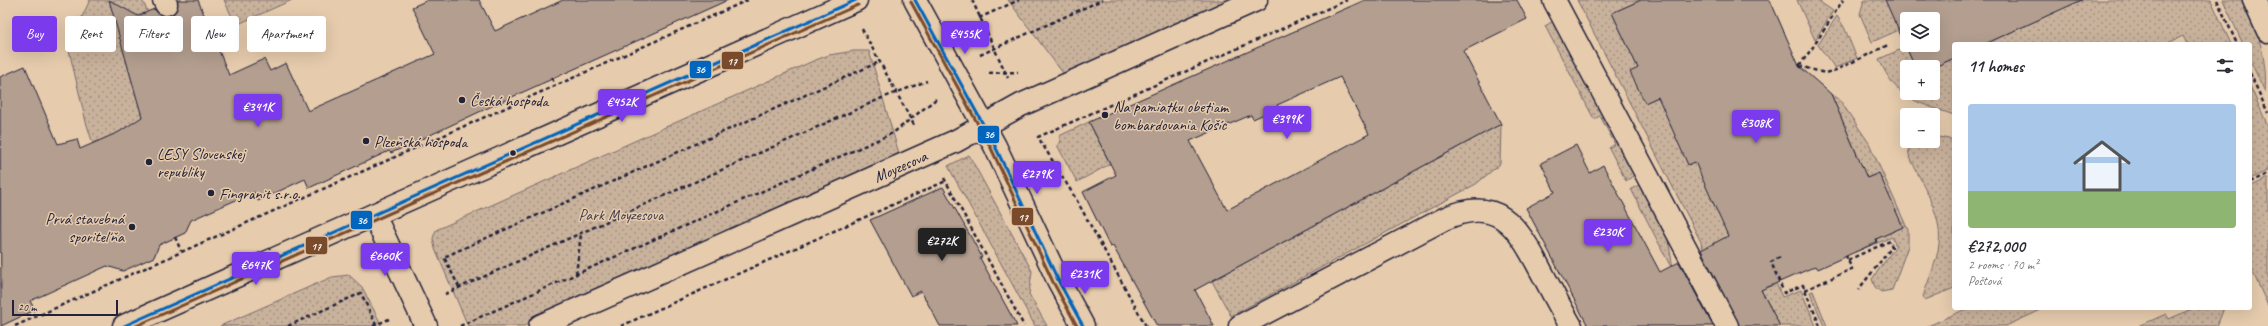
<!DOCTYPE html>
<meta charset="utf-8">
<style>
body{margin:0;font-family:Caveat,sans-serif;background:#f2f2f3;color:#2b2b33;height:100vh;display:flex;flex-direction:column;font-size:15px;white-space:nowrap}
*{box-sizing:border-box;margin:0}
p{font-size:13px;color:#7c7c81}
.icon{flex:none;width:22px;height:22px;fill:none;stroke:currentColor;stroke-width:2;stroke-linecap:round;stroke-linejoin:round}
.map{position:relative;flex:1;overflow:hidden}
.side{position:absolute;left:1952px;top:42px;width:300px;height:268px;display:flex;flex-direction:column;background:#fff;border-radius:4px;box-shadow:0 4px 16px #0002}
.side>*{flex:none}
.top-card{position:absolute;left:12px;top:16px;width:380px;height:36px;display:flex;gap:8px}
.controls{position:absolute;left:1900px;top:12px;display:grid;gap:8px}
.controls a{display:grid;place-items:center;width:40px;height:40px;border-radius:4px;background:#fff;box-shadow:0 4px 16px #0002;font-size:20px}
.scale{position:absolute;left:12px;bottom:10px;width:106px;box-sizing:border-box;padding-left:4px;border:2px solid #22223b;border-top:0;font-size:11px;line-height:14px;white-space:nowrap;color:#22223b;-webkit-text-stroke:3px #e6cbad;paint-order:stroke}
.price{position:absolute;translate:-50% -34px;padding:0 9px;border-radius:4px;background:#7c3aed;color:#fff;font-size:13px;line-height:26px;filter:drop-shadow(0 1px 2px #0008)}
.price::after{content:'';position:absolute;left:50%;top:24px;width:12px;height:9px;margin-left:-6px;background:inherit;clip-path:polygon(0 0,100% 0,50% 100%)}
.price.active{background:#222;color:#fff}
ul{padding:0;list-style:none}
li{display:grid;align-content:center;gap:8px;height:212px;padding:0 16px}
li span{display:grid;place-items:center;height:124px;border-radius:4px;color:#555}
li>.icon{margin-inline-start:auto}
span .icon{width:72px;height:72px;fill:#fffc;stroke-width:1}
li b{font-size:17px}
h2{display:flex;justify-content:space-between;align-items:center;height:48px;padding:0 16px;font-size:17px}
.chip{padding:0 14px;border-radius:4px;background:#fff;box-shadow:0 4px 16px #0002;font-size:14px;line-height:36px}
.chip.active{background:#7c3aed;color:#fff}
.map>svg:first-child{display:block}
.green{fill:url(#green-dots);stroke:#766a6c}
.building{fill:#b39e8f;stroke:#22223b;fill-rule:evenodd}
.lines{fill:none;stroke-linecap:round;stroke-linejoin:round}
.minor-casing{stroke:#22223b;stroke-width:25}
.path{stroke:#22223b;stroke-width:2.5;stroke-dasharray:4 3;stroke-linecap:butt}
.minor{stroke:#e6cbad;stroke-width:22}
.bus-1-casing{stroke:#e6cbad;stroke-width:6}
.bus-2-casing{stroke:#e6cbad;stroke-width:6}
.bus-1{stroke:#0065bd;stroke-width:3}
.bus-2{stroke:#7a4b2a;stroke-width:3}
.poi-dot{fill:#22223b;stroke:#e6cbad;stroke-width:1.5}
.labels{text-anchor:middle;stroke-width:3;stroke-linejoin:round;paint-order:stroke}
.poi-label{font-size:16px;fill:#22223b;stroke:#e6cbad;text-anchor:start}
.street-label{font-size:16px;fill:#22223b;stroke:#e6cbad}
.park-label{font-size:16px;fill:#433f4e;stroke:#e6cbad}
.line-badge{stroke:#e6cbad;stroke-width:1.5}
.badge-label{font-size:11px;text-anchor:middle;font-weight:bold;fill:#fff}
</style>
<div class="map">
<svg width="2268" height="326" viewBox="0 0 2268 326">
<defs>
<pattern id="green-dots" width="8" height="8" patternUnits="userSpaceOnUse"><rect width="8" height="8" fill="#c9b29c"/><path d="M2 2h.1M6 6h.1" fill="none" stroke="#a39080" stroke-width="1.8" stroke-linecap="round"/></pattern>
</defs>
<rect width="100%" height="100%" fill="#e6cbad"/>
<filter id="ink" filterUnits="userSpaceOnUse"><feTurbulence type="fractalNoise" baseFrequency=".025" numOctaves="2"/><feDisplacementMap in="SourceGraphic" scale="8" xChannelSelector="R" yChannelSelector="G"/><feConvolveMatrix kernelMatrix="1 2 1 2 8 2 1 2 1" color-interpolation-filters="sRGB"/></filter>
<g filter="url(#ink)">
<!-- green -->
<path class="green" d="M90,0H142L148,12L123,49L148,137L122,131L93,144L86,122L68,46Z
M224,0H292L236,25Z
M1008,0H1238L1066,77Z
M1577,0H1641L1612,13L1638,68L1645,103L1665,94L1689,164L1695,162L1779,174L1857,154L1831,94L1839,99L1869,143L1908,230V246L1892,290L1881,292L1875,287L1872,279L1896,246L1892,237L1855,252L1877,242L1876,239L1903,227L1878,173L1765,223L1766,260L1782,297L1801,290L1816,326H1780L1732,234L1702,250L1701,242Z
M1797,0H1817L1833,11L1815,40Z
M1864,0H1892L1899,30L1872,42L1860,14Z
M2072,0H2211L2231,44H2187L2183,36L2166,44H1985L2055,12Z
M2223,0H2245C2257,28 2268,61 2265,92L2250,60V44H2243Z
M1837,16L1844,27L1857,58L1835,68L1818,45Z
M1555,20L1636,174L1626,181L1609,148L1615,144L1600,116L1594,119L1545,26Z
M1906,47L1915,67H1907V93H1933V68L1954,58V115C1915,101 1897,100 1879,59Z
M854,51H869L900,157L524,326H468L435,249L433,238L436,230L813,61L829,55Z
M2250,86L2268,126V171L2250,179Z
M1089,122L1110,164L1077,182L1057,145L1061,142L1059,136Z
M1501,124L1500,164L1476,184L1231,316L1212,281Z
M1933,136L1954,140V288L1925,300L1923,297C1928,280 1937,262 1939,244C1943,214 1920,181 1909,155L1908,146L1911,141H1933Z
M969,155L1032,271L1029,294L1047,326H1035L948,166Z
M2268,178V306L2250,266V187Z
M1641,184L1667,234L1674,273L1631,189Z
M349,275L362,287L382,326H220L332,277Z
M1813,291L1827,326H1824L1810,292Z
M1968,308H2042L2043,309L2006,326H1928Z
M2194,308H2224L2217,326H2139L2166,314L2169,319Z"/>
<!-- building -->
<path class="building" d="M109,0L138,16L154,9L159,14L166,16L176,11L178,0H198L229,75L264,59L270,71L286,63L308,111L435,54L412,7L428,0H479L495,31L563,0H728L492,106L411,144L391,153L389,151L309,188L305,179L258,201L254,192L191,220L185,233L159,245L154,257L123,271L107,266L30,301L35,310L1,326L0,77L25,66L58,144L77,139L80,149L119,132L142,117Z
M1365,0H1517L1527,19L1463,51L1501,124L1195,290L1214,326H1157L1113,246L1110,247L1083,192L1116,175L1089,122ZM1340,77L1369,134L1227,210L1190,141L1251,115L1253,119L1278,108L1277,105Z
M1641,0H1770L1799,66L1831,94L1867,178L1879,173L1903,227L1876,239L1877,242L1818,269L1816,266L1761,290L1780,326H1739L1701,250L1728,236L1695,162L1688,165L1658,97L1645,103L1630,72L1638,68L1612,13Z
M1885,0H2082L1985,44H1954V58L1935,67H1915ZM1907,19H1933V45H1907Z
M1576,145L1590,173L1603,165L1660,272L1679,262L1713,326H1588L1526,208L1555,192L1541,163Z
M943,187L982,257L980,258L1017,326H940L921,291L911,296L870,220Z"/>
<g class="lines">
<!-- minor casing -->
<g class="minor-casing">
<g id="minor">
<path d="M164,0L166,4"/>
<path d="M915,0L995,146L1058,280L1083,326"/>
<path d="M1554,0L1727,326"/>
<path d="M2254,0L2268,31"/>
<path d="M374,215L426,326"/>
<path d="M124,326L856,0"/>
<path id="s1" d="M540,326L956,141L1021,105L1256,0"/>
<path d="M1240,326L1444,219C1497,195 1517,225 1540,269C1550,288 1560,307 1571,326"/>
</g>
</g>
<!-- path -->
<path class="path" d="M972,0L1008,78
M2217,0L2237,44
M979,18L1019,0
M862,29L915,127
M980,55L1102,0
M1799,66L1825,73L1836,70L1888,45
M1799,66L1813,47L1843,0
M989,73L1018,72
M2250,73L2268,113
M552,78L555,86
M944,178L1024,326
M2250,182L2268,174
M175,237L181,251
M1780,257L1771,262L1784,293L1803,285L1820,326
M1848,260L1890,241L1892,247L1858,290
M576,274L581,234
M459,287L444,257L879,62
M1805,290L1852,269L1846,256
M445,294L882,98L927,81
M15,326L748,0
M288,326L361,293L376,325
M373,326L389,319
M460,326L893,133L936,99
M621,326L946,181
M1146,326L1076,199L1038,137L1347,0"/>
<!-- minor -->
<use href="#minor" class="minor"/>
<!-- bus-1 casing -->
<g class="bus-1-casing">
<path id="bus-1" d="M915,0L995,146L1058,280L1083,326
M124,326L856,0"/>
</g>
<!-- bus-2 casing -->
<g class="bus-2-casing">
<path id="bus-2" d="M911,2L991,148L1053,282L1077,326
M136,326L858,5"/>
</g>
<!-- bus-1 -->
<use href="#bus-1" class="bus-1"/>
<!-- bus-2 -->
<use href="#bus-2" class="bus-2"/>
</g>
</g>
<!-- markers -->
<g class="poi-dot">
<circle cx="462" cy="100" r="4"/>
<circle cx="1105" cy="115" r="4"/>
<circle cx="366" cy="141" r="4"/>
<circle cx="513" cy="153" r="3.5"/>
<circle cx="149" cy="162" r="4"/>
<circle cx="211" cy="193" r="4"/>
<circle cx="132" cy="227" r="4"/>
</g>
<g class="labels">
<!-- poi labels -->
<g class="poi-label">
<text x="470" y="106">Česká hospoda</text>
<text x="1113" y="112">Na pamiatku obetiam<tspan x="1113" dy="18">bombardovania Košíc</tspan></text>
<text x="374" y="147">Plzeňská hospoda</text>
<text x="157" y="159">LESY Slovenskej<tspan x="157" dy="18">republiky</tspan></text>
<text x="219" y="199">Fingranit s.r.o.</text>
<text x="124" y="224" text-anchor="end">Prvá stavebná<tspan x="124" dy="18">sporiteľňa</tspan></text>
</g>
<!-- street labels -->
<g class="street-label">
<text dy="6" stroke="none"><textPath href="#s1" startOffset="394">Moyzesova</textPath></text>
</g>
<!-- park labels -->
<g class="park-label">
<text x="621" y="220">Park Moyzesova</text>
</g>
</g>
<g class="line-badge">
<rect x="721" y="51" width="23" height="19" rx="4" fill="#7a4b2a"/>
<rect x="689" y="60" width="23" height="19" rx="4" fill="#0065bd"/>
<rect x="977" y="125" width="23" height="19" rx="4" fill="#0065bd"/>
<rect x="1011" y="207" width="23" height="19" rx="4" fill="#7a4b2a"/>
<rect x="350" y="210" width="23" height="20" rx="4" fill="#0065bd"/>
<rect x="305" y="236" width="23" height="19" rx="4" fill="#7a4b2a"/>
</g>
<g class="badge-label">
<text x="732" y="65">17</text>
<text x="700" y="73">36</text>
<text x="989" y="138">36</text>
<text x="1023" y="221">17</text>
<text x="362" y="224">36</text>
<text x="316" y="250">17</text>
</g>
</svg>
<div class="controls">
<a><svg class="icon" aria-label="layers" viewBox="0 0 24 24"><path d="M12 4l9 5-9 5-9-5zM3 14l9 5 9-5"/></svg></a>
<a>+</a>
<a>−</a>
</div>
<div class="scale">20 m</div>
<b class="price" style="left:965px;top:55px">€455K</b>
<b class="price" style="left:622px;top:123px">€452K</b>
<b class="price" style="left:258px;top:128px">€341K</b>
<b class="price" style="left:1287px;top:140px">€399K</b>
<b class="price" style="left:1756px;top:144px">€308K</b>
<b class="price" style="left:1037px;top:195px">€279K</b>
<b class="price" style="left:1608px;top:253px">€230K</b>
<b class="price active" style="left:942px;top:262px">€272K</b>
<b class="price" style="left:385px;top:277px">€660K</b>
<b class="price" style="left:256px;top:286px">€647K</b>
<b class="price" style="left:1085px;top:295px">€231K</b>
<div class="top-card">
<a class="chip active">Buy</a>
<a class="chip">Rent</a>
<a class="chip">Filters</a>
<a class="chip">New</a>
<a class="chip">Apartment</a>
</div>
<section class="side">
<h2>11 homes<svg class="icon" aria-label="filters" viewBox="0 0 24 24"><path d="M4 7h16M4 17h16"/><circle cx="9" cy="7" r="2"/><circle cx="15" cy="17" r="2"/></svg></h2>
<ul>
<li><span style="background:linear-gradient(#a9c7e8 70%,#8fb573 0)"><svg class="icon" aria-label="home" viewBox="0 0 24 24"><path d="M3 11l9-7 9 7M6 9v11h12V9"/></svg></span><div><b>€272,000</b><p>2 rooms · 70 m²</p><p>Poštová</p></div></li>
</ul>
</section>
</div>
